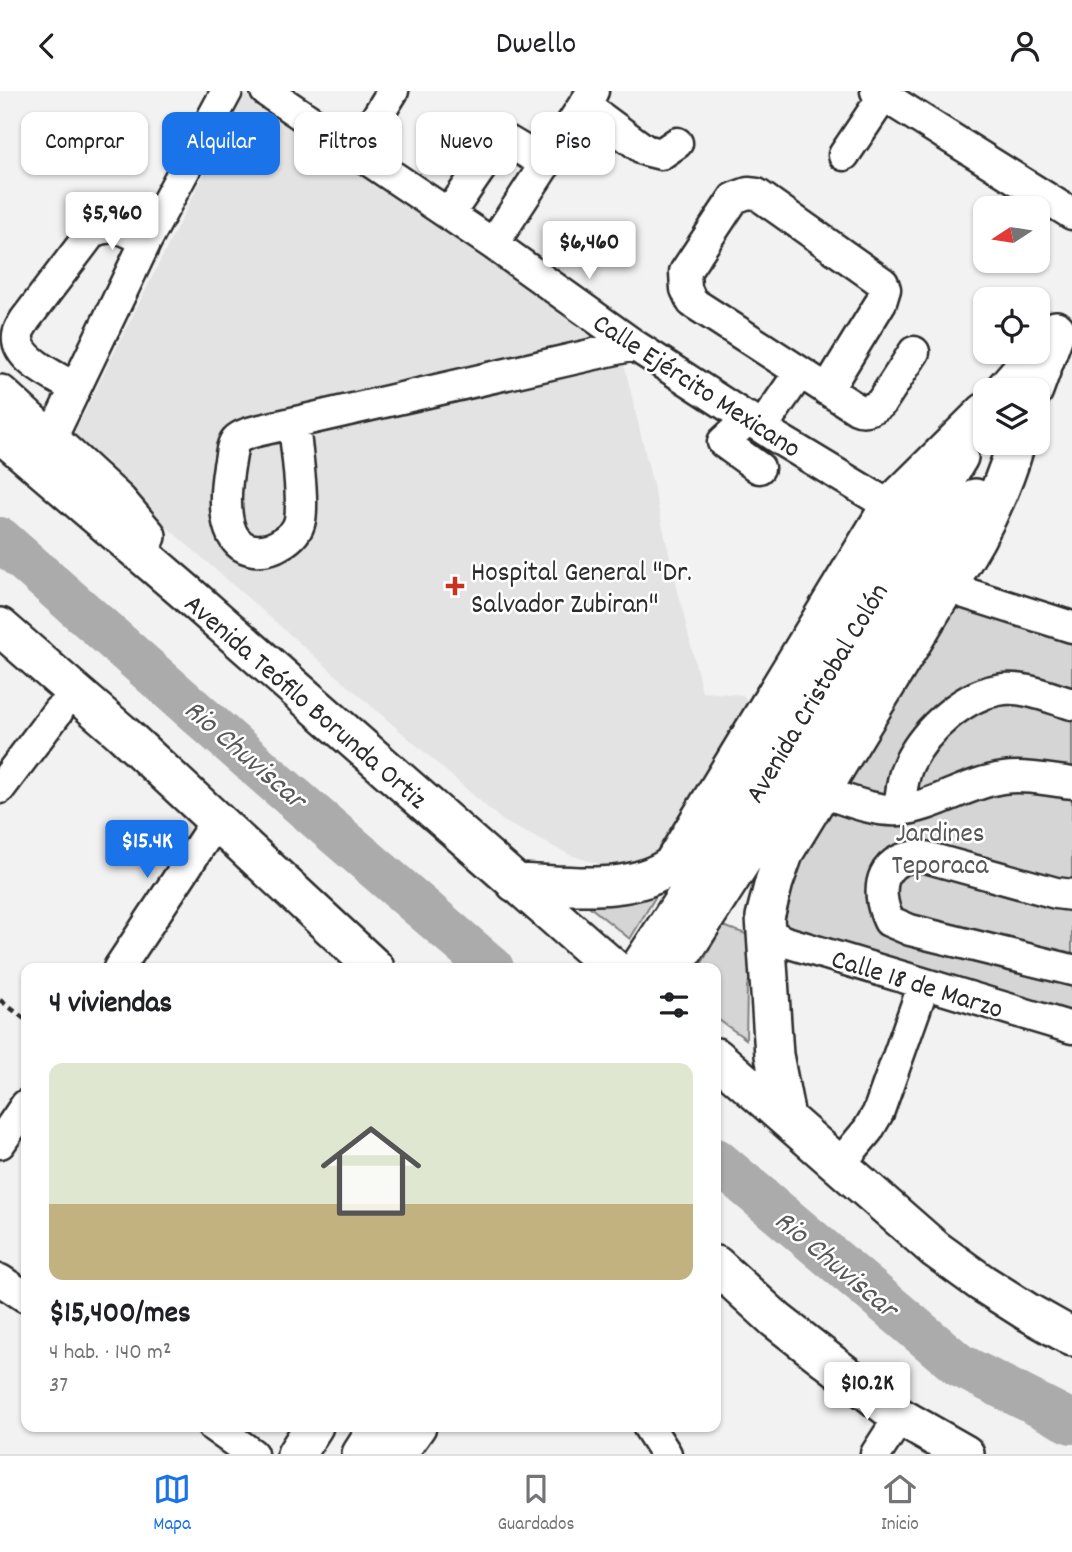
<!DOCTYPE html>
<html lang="es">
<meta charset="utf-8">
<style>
body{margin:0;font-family:Dekko,sans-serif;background:#f6f6f6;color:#202124;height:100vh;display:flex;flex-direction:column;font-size:26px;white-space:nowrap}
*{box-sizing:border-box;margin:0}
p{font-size:23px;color:#757577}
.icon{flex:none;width:38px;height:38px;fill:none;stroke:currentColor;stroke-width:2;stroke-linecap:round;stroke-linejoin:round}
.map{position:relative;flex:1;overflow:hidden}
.drawer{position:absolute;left:21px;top:872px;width:700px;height:469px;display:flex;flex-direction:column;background:#fff;border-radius:14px;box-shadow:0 2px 5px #0004}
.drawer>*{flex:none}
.guide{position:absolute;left:21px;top:21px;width:700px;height:63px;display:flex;gap:14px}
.needle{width:46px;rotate:258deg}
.controls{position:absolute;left:973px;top:105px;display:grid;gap:14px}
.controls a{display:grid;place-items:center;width:77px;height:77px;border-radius:14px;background:#fff;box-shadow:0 2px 5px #0004;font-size:35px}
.price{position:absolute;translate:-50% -60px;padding:0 16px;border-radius:7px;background:#fff;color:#222;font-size:23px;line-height:46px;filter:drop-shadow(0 2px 4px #0008)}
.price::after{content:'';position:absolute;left:50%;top:42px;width:21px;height:16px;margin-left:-10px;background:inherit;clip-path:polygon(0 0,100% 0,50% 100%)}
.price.current{background:#1a73e8;color:#fff}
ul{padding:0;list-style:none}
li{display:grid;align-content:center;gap:14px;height:371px;padding:0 28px}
li span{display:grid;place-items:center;height:217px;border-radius:14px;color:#555}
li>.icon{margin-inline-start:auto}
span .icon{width:126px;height:126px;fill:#fffc;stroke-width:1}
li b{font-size:30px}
h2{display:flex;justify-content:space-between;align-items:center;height:84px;padding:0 28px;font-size:30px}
.tag{padding:0 24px;border-radius:14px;background:#fff;box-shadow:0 2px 5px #0004;font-size:24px;line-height:63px}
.tag.current{background:#1a73e8;color:#fff}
header{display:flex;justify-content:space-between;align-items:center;height:91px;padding:0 28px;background:#fff;font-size:32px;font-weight:600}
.tabs{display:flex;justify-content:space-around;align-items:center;height:98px;border-top:2px solid #e0e0e0;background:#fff;font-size:19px;color:#757577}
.tabs a{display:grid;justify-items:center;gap:4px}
.tabs .current{color:#1a73e8}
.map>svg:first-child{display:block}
.built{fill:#e3e3e3}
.green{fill:#d5d5d5;stroke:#808080;stroke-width:2}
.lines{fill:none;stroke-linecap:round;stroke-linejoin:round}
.river{stroke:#ababab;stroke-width:44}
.minor-casing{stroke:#2b2b2b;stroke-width:35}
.major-casing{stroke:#2b2b2b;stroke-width:42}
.path{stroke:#2b2b2b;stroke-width:4.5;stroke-dasharray:7 5;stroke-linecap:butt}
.minor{stroke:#fff;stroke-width:30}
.major{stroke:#fff;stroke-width:37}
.poi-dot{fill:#c8321e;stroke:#fff;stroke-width:2.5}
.labels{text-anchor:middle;stroke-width:5;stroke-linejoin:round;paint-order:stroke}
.street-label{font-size:28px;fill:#2b2b2b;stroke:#fff}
.poi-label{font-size:28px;fill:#2b2b2b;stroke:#fff;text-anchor:start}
.park-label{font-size:28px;fill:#565656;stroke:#fff}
.water-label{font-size:30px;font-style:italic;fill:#585858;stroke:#fff}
</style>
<header><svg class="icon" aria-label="back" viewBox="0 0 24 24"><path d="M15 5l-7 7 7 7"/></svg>Dwello<svg class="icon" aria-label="person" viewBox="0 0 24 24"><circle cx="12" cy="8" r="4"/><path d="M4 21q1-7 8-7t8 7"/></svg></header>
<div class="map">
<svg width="1072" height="1363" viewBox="0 0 1072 1363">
<rect width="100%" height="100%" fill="#f2f2f2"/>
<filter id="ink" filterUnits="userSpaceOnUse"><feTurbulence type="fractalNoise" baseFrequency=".0143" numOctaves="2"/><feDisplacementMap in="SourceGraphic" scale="14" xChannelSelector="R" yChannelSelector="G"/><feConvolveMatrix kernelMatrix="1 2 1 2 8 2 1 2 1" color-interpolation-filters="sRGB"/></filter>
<g filter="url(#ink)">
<!-- built -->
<path class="built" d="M244,3L622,264L702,601L743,604L753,616L652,773L631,779L605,775L570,764L503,730L113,389L107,370L71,348Z"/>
<!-- green -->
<path class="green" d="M946,510L1072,546V930L784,850L781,758Z
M550,784L663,793L630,848Z
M723,835L746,843L755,863L756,875L747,895L746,948L716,927V877H699Z"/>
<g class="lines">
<!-- river -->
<path class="river" d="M0,448L273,689L492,877
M716,1069L959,1274L1072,1331"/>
<!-- minor casing -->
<g class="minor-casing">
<path id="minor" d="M266,0L493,153L634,254L779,348L890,415
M876,0L1072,123
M584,14L645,59L661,63L677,52
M356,60L393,0
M844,64L887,0
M449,123L493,59L501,53L509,51L546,73
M493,153L593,0
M75,297C57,286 15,269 18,244C18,239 23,233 25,229L92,141C113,131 127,139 146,150
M827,299L881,211L885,198L883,192L757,103L748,102L734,107L685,181L686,198L692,211L720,229L857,318C865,322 874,317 881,312L914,261
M749,327L723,351L759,377
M294,332C296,358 304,405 300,429C298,440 289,448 280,453C272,458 264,460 254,459C219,455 225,399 229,375C231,367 231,355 236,349C242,343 253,341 261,339L634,254
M762,336L800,281
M50,350L146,150L227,0
M946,496L1072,536
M0,697L58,620
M822,701C847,709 874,721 900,719C936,715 967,692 1003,687C1025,684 1049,689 1072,692
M899,719C901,704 902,686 909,672C926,638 965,602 1004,598C1026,596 1051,607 1072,613
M1072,804L1056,802L925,766C882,762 873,797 889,830L910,839L1072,879
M766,841L783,850L1072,937
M119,877L217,729
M0,1052L26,1014
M839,1074L868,1039L878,1022L924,893
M0,1189L26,1206
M213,1335L252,1363
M648,1335L666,1363
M876,1363L900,1326"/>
</g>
<!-- major casing -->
<g class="major-casing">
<path id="major" d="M1004,299L1037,261
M1034,299L1056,239
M0,303L118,411L147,445
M0,342L182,498L613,877
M0,536L121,641L375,877
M515,792C565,793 629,805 672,774L890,415L985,321
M639,877L770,677L959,366
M673,877L975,407
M716,966L935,1158L982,1192L1026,1220L1072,1246
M786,1026L774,964L765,826L774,791L785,760L946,496C977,451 1001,405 1016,352
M716,1174L776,1229L900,1326L965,1363
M296,1363L314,1335
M361,1363L379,1335
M397,1363L417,1335"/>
</g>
<!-- path -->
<path class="path" d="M0,909L26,929"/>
<!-- minor -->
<use href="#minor" class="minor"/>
<!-- major -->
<use href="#major" class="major"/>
</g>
</g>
<!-- markers -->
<path class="poi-dot" d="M451.5 484.5h7v7h7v7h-7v7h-7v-7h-7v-7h7z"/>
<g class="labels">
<!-- street labels -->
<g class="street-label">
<text transform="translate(698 293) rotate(33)" y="10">Calle Ejército Mexicano</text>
<text transform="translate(815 601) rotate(-59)" y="10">Avenida Cristobal Colón</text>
<text transform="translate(307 609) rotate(41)" y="10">Avenida Teófilo Borunda Ortiz</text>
<text transform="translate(918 891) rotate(17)" y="10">Calle 18 de Marzo</text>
</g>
<!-- poi labels -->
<g class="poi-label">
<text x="471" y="489">Hospital General "Dr.<tspan x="471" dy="32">Salvador Zubiran"</tspan></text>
</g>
<!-- park labels -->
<g class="park-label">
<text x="940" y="750">Jardines<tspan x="940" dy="32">Teporaca</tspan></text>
</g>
<!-- water labels -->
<g class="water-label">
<text transform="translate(246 662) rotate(41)" y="10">Rio Chuviscar</text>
<text transform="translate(837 1172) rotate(40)" y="10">Rio Chuviscar</text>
</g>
</g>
</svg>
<div class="controls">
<a><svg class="needle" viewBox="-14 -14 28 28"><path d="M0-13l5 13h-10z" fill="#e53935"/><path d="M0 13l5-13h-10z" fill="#757577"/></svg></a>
<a><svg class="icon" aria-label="locate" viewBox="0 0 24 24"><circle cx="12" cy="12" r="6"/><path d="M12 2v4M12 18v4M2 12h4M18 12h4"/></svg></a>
<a><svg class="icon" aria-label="layers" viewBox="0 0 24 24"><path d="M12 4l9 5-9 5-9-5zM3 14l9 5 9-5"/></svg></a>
</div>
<b class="price" style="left:112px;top:161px">$5,960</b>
<b class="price" style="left:589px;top:190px">$6,460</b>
<b class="price current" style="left:147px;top:789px">$15.4K</b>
<b class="price" style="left:867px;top:1331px">$10.2K</b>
<div class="guide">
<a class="tag">Comprar</a>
<a class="tag current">Alquilar</a>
<a class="tag">Filtros</a>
<a class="tag">Nuevo</a>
<a class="tag">Piso</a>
</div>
<section class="drawer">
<h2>4 viviendas<svg class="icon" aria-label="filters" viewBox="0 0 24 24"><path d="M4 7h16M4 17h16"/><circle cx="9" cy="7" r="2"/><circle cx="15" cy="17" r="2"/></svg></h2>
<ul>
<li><span style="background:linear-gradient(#dfe7d0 65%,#c2b280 0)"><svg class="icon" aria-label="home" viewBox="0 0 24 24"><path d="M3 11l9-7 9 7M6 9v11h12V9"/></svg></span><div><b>$15,400/mes</b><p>4 hab. · 140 m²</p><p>37</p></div></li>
</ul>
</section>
</div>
<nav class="tabs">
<a class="current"><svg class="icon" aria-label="map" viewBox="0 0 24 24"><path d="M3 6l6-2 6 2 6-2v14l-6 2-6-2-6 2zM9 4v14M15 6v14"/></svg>Mapa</a>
<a><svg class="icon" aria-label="saved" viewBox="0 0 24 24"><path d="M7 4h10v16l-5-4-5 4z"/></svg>Guardados</a>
<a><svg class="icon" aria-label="home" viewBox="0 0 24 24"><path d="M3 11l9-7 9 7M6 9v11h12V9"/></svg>Inicio</a>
</nav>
